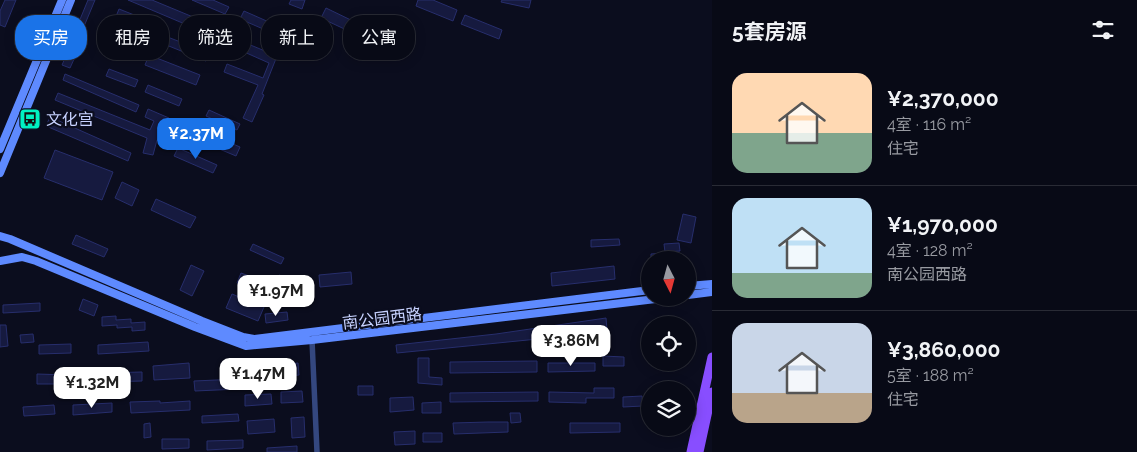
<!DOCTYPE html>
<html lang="zh">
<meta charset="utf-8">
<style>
body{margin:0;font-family:Raleway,"Noto Sans SC",sans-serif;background:#161823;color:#f1f3f6;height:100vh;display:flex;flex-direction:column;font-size:19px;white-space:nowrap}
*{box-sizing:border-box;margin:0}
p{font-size:16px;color:#989aa1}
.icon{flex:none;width:28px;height:28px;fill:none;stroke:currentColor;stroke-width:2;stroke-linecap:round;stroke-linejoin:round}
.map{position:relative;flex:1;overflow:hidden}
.details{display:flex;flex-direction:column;background:#080a16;width:425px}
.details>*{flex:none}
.hud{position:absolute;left:15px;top:15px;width:475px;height:45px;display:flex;gap:10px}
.needle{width:32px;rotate:174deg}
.controls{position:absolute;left:641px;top:251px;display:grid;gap:10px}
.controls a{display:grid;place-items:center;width:55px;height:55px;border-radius:50%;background:#080a16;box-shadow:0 2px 12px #0003,0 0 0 1px #292b35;font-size:25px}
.price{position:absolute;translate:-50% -42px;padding:0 11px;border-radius:10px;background:#fff;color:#222;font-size:16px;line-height:32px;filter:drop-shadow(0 1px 2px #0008)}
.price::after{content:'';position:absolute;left:50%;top:30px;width:15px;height:11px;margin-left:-8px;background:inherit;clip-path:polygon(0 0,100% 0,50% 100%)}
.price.on{background:#1a73e8;color:#fff}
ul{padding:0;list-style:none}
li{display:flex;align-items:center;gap:15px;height:125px;padding:0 20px}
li+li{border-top:1px solid #292b35}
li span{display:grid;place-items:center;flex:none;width:140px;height:100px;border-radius:15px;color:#555}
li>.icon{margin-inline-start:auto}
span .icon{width:60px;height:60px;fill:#fffc;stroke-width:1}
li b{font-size:21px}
h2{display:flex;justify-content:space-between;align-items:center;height:60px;padding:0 20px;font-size:21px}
.tag{padding:0 18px;border-radius:20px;background:#080a16;box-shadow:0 2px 12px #0003,0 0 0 1px #292b35;font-size:18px;line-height:45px}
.tag.on{background:#1a73e8;color:#fff}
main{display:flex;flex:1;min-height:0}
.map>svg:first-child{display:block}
.building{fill:#161a3f;stroke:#272e6c}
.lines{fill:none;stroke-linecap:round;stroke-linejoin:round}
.street{stroke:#34477f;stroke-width:5.5}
.secondary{stroke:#5e8aff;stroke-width:8}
.primary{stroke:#884eff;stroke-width:9}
.labels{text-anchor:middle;stroke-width:4.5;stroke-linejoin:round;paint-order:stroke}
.poi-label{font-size:16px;fill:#c7d2ff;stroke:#0b0d1e;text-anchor:start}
.street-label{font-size:16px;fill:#c7d2ff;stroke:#0b0d1e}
</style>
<main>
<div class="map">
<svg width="712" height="452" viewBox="0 0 712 452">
<rect width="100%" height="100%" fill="#0b0d1e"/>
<!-- building -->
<path class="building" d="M5,0H16L5,27L0,25V11Z
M88,0H95L80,36L74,34Z
M128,0H152L222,29L218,38Z
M192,0H213L229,7L225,14Z
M291,0H305L302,9L289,4Z
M418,0H433L457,10L453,21L416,6Z
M502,0H531L529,8L501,2Z
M326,8L357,23L356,25L379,40L374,48L354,36L355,34L321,18Z
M119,9L152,22L148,32L115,19Z
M244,11L287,30L284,38L240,19Z
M465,15L502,30L499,39L461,24Z
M152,31L209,53L206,61L149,38Z
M109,38L140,50L136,60L105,47Z
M236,39L277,56L262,94L264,95L252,122L243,118L258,85L224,72L227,64L263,78L269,63L233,47Z
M72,42L80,46L70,68L62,65Z
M149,55L200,75L196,85L145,65Z
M109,69L138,80L135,87L106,76Z
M65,74L139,105L136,112L63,80Z
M148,85L182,99L179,106L145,92Z
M58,93L150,130L154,121L145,117L148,109L169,118L163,133L166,134L162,142L157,140L153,155L143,153L147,138L55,100Z
M209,110L240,124L237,130L206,116Z
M50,117L131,153L128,161L46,126Z
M179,121L240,147L236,156L217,148L218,145L176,129Z
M178,148L217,165L213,173L174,156Z
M55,150L113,172L102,200L44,178Z
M122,182L139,190L132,206L115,198Z
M156,199L196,217L190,228L151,210Z
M683,214L696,217L691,243L677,240Z
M76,235L108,249L104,257L72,244Z
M619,239L620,245L591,247V240Z
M679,243L680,251L665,252L664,244Z
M253,244L284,258L281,264L250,250Z
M665,253L666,260H651V254Z
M191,265L204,271L192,296L180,290Z
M614,266L615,279L552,286L551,273Z
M351,272L352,284L320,287L319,275Z
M241,273L276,286L279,275L289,278L282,301L237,283Z
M232,294L264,307L258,321L226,308Z
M83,299L98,305L94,316L79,310Z
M40,303V311L3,313V305Z
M287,312L288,320L266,323L265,314Z
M116,316V320L131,319V323L145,322V330L132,331V327L117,328V325L102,326V317Z
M606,318L607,330L548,338L397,353L396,345L496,334Z
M0,325H6L8,346L0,347Z
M33,334L34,342L21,343L20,335Z
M148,342L149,351L98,354V345Z
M71,344V353L39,354V345Z
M603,356L624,357V366H603Z
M418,358H429V377L442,378V385L418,383Z
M537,361V372L450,373V362Z
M189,363L190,378L154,380L153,366Z
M298,363L299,375L247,381L245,369Z
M548,363H595V371L548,372Z
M142,372V381L102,382L101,373Z
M37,374L68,375V384H37Z
M239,379V389L195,391L194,381Z
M358,386H373V395H358Z
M594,388H614V398H586V403L549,402V392L594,393Z
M302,391L303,402L281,403V392Z
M538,392V401L450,402V393Z
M271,394L272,404L245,406V395Z
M642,396L643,406L623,407V397Z
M413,397L414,410L390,412V398Z
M160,401V403L190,401V410L131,413L130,402Z
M441,402V413H422V403Z
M112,403V412L73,415V405Z
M54,405L55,414L24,416L23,407Z
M510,413H520L521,422L511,423Z
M238,414L239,421L202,423V416Z
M304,417L305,437L292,438L291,418Z
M274,419L275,432L248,434L247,421Z
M488,422H508V432L454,434L453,423Z
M150,423L151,437L144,438V424Z
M570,423H620V432L570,433Z
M415,431V444L395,445L394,432Z
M423,433H442V442H423Z
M162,439H189V448L162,449Z
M243,440V448L207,450V441Z
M297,446V452H267V448Z"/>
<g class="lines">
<!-- street -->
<path class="street" d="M312,340L317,452"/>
<!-- secondary -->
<path class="secondary" d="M0,149L62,0
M0,173L71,0
M0,236L10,239L202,321L243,337L254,339L650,290
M0,261L22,257L36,261L195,327L246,346L312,340L664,298
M688,286L712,284
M688,295L712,292"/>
<!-- primary -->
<path class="primary" d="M691,452L712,357
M699,452L712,392"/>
</g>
<!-- icons -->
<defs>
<g id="bus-square" transform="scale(1.125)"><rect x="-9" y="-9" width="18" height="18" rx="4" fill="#00f2c2" stroke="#0b0d1e"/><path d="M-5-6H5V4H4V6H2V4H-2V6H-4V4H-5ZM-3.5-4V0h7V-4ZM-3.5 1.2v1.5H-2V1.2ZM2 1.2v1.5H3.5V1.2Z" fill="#111"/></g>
</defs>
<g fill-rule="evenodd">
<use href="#bus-square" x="30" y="119"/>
</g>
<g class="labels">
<!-- poi labels -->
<g class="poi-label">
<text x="46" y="125">文化宫</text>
</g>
<!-- street labels -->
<g class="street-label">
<text transform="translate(382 318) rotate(-7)" y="6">南公园西路</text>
</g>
</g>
</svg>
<div class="controls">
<a><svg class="needle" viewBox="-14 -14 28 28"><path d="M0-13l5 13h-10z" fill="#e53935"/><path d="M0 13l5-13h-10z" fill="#989aa1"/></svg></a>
<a><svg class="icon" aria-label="locate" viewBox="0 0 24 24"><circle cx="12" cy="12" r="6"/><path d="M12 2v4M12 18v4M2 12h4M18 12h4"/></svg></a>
<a><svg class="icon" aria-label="layers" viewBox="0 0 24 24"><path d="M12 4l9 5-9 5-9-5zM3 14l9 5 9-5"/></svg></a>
</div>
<b class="price on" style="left:196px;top:160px">¥2.37M</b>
<b class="price" style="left:276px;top:317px">¥1.97M</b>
<b class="price" style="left:571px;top:367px">¥3.86M</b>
<b class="price" style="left:258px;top:400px">¥1.47M</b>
<b class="price" style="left:92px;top:409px">¥1.32M</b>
<div class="hud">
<a class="tag on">买房</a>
<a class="tag">租房</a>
<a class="tag">筛选</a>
<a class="tag">新上</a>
<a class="tag">公寓</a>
</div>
</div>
<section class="details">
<h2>5套房源<svg class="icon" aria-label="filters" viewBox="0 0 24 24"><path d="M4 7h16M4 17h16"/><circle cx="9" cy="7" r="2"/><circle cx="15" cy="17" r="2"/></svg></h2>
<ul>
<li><span style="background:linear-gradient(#ffd9b3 60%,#7fa58c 0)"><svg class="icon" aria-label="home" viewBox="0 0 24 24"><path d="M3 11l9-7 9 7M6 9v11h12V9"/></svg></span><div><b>¥2,370,000</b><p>4室 · 116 m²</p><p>住宅</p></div></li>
<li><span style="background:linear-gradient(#bfe0f5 75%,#7fa58c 0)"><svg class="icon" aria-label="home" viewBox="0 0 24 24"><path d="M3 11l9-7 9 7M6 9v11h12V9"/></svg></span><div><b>¥1,970,000</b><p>4室 · 128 m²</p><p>南公园西路</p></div></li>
<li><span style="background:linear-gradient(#c9d6e8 70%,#b9a48a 0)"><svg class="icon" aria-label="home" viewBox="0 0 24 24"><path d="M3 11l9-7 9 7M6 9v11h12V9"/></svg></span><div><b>¥3,860,000</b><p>5室 · 188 m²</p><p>住宅</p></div></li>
</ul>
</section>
</main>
